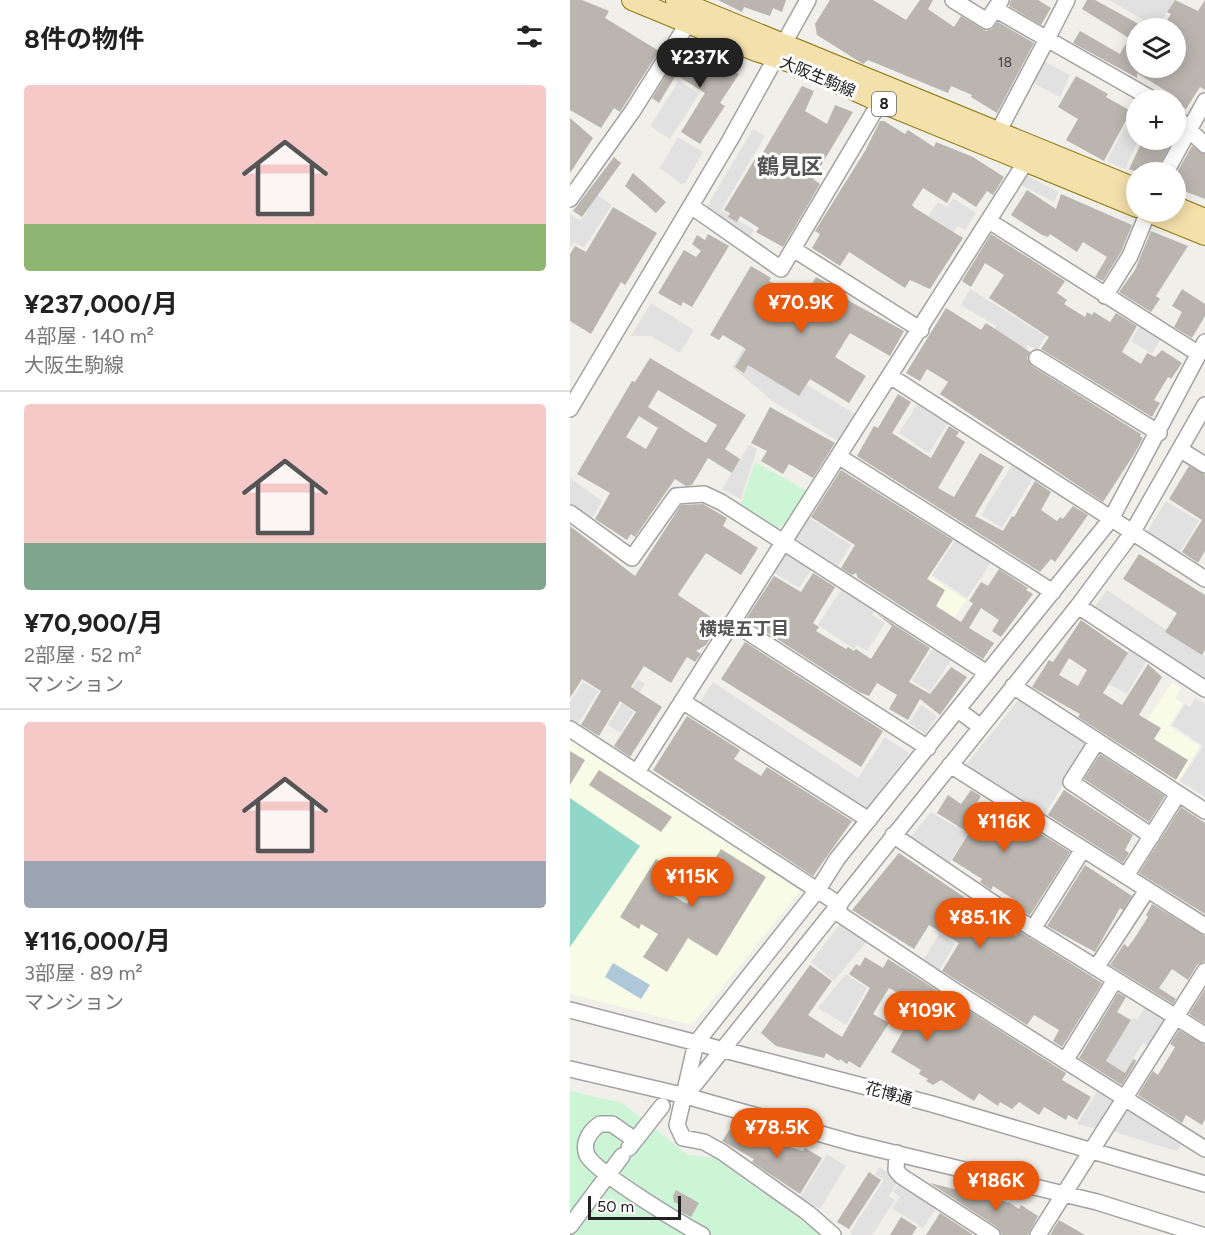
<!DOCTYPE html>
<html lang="ja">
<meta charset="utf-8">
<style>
body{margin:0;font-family:Figtree,"Noto Sans JP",sans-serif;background:#f6f6f6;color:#222;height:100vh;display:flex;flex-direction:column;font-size:22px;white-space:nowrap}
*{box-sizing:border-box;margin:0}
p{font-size:20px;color:#767676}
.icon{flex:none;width:33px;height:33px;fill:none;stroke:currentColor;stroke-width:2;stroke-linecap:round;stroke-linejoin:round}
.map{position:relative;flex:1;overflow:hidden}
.side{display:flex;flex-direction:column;background:#fff;width:570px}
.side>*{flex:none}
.tools{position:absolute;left:556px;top:18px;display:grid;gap:12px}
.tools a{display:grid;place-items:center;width:60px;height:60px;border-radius:50%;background:#fff;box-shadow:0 3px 15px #0003;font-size:30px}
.scale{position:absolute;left:18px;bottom:15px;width:93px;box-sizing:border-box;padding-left:6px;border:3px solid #212121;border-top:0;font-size:16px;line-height:21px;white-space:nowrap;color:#212121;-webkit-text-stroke:4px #fff;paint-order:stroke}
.price{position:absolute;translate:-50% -51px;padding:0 14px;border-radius:21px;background:#ea580c;color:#fff;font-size:20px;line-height:39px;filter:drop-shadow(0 2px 3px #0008)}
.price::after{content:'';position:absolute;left:50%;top:36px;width:18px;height:14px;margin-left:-9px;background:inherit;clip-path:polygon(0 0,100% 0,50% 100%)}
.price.current{background:#222;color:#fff}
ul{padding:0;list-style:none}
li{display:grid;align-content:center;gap:12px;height:318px;padding:0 24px}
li+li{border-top:2px solid #e0e0e0}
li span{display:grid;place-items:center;height:186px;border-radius:6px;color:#555}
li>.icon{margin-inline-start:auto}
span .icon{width:108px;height:108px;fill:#fffc;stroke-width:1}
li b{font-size:26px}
h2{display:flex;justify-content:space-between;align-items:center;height:72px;padding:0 24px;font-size:26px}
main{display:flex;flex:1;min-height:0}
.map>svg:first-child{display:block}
.education{fill:#f8fce6}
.park{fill:#ccf5d6}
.pitch{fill:#90d7c7}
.parking{fill:#e1e1e1}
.water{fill:#aec8d9}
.building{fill:#bab5af;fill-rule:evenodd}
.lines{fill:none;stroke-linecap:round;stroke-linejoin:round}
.minor-casing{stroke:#a2a2a2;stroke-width:18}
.major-casing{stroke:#8e7a10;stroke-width:22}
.minor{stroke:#fff;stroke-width:15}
.major{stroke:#f3e0ab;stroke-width:20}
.labels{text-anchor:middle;stroke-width:6;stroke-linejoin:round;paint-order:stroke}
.number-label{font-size:14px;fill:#474644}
.shield{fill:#fff;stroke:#646464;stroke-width:1.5}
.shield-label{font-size:15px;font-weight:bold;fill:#212121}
.street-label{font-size:16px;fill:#212121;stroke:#fff}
.neighbourhood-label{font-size:18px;font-weight:bold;fill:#545454;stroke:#fff}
.district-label{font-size:22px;font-weight:bold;fill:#545454;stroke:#fff}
</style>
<main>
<section class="side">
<h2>8件の物件<svg class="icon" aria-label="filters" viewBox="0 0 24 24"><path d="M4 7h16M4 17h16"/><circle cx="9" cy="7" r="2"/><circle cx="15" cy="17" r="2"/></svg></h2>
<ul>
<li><span style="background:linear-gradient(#f6c9c9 75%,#8fb573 0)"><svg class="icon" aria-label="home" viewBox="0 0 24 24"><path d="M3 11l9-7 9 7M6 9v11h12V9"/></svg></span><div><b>¥237,000/月</b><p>4部屋 · 140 m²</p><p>大阪生駒線</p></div></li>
<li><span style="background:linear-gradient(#f6c9c9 75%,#7fa58c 0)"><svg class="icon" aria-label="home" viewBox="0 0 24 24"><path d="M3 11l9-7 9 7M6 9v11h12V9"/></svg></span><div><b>¥70,900/月</b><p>2部屋 · 52 m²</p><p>マンション</p></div></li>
<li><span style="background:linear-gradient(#f6c9c9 75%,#9aa5b1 0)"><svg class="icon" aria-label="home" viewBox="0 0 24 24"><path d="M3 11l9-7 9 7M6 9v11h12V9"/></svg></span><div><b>¥116,000/月</b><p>3部屋 · 89 m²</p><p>マンション</p></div></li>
</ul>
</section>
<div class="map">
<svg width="635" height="1235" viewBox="0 0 635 1235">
<rect width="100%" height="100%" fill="#f0efe9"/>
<!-- education -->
<path class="education" d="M361,577L396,600L373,635L338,612Z
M602,682L611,688L605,698L613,703L599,726L630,746L607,783L557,752Z
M0,740L230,891L122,1025L0,994Z"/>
<!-- park -->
<path class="park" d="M185,462L237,491L214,524L207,528L171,504Z
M0,1091L52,1103L118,1155L145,1158L252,1235H0Z"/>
<!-- pitch -->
<path class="pitch" d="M0,798L70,846L0,947Z"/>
<!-- parking -->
<path class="parking" d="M539,0H604L588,28Z
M470,59L500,75L490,97L459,81Z
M109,81L129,94L100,139L80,126Z
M567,105L568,140L555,169L537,161L554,128L559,131L555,127Z
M183,129L195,136L151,210L184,230L179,238L134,211Z
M108,137L133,152L115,183L111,184L90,168Z
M456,175L488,192L484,202L451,185Z
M27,195L42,205L14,248L4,242L0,249V214L11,221Z
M383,198L406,213L395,230L388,226L384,232L359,216L368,202L377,207Z
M400,289L476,336L467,350L458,345L453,355L421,335L426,326L391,305Z
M81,303L124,330L110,353L81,336H61Z
M570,325L591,338L582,354L561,341Z
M174,347L285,414L268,441L204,402L162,367Z
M348,403L379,422L359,453L329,433Z
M179,445L187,449L171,499L152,489Z
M442,465L463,478L432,528L411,515Z
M0,478L32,501L21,520L0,504Z
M596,501L629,521L608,555L575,535Z
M238,517L281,545L268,566L225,538Z
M387,538L422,561L397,598L362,575Z
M220,553L243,567L229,588L203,572L214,555Z
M272,588L306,610L302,615L315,623L297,651L287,645L284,649L248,625Z
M537,590L635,656V683L524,608Z
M365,645L383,657L360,692L342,680Z
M560,648L578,659L557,694L539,684Z
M68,679L75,684L59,709L64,712L50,733L38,725Z
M13,682L29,691L5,728L0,725V702Z
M143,682L288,778L315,737L339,753L295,810L128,705Z
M450,698L519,743L473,817L395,766Z
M625,698L635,704V797L610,781L633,746L602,725L615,704L620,707Z
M351,705L367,716L355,734L339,723Z
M361,812L386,827L388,824L399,832L378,865L338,840Z
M270,924L297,941L264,981L241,962Z
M369,934L385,944L367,974L351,964Z
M276,974L297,988L276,1025L248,1008Z
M575,1007L595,1020L581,1048L573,1043L563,1058L570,1063L561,1077L536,1062L563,1017L567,1020Z
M529,1089L546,1100L527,1129L507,1124Z
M558,1105L614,1141L607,1151L541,1131Z
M257,1154L276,1166L250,1209L230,1197Z
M309,1167L329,1179L319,1196L325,1200L302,1235H282L280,1232L314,1180L305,1174Z
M331,1181L368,1206L353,1228L322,1208L330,1197L323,1192Z"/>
<!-- water -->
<path class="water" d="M43,963L80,985L71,999L35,977Z"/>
<!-- building -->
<path class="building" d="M0,0H12L39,11L35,18L89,51L50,112L44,108L31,128L0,110Z
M148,0H216L212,12L203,8L200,16L174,7L172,12Z
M260,0H303L336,20L350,0H363L358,9L384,27L391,16L416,31L422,29L428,22L464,43L427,113L401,97L402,95L381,86L378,93L298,60L293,64L247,35L245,24Z
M441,0H468L481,8L471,25L439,6Z
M517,0H525L567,23V68H606V28H592L601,14L597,12L605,0L628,11L635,0V90L630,87L616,109L599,98L601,94L567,73V78L503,43L510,31L550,54L559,38L512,9Z
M115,45L130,54L132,51L169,74L150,103L155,106L130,144L111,132L135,93L106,75L89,103L82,98Z
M506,76L538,94L536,97L561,111L534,161L496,140L508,119L488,107Z
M232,86L244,91L235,111L257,124L265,105L283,112L243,179L250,184L213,247L186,232L189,228L170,216L167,222L158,217L160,213L154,210L185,159L188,161Z
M0,118L23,138L0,173Z
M310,121H314L335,134L338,130L364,147L366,142L403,157L434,177L423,195L417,191L406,207L383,192L377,203L353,188L342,205L345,208L393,238L360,289L340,280L335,288L279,252L270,266L242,248L250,234L245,231L295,151Z
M573,140H603L586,172H567L559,169Z
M622,146L635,154V199L606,188V174Z
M44,157L51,163L12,217L3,211Z
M63,173L96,202L86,213L55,186Z
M457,190L486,209L491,194L562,225L551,252L533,281L525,277L537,257L513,242L507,252L480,234L478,237L472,235L441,215Z
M43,207L87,233L55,285L51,282L21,334L0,321V254L5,246L16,252Z
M581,231L618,246L586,296L590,299L581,312L549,292L565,270Z
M138,234L159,246L122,307L113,302L111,306L88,293L114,250L126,257L131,251L122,244L127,235L135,240Z
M421,234L495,281L487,293L497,300L494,304L515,317L517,312L522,315L524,312L540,322L546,313L567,326L552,352L571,364L577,353L585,357L592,350L612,363L601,379L598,377L584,400L590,403L582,417L471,349L479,337L419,298L434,275L415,263L401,287L392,281Z
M181,266L201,278L199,281L212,288L210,292L230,304L246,277L273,292L272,295L281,302L334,331L320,356L280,333L265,357L296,376L279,403L240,379L229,396L178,365L174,373L165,367L176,349L153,335L149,340L140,335Z
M612,289L635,304V316L622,338L604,327L612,312L602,306Z
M376,308L411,330L416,323L460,352L457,358L462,366L571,434L570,436L573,438L563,456L533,502L370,394L378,382L357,369L350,381L336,373Z
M80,358L176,415L155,449L170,459L162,473L138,458L122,485L116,486L105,479L65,537L61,534L57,540L25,519L40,493L7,474L62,381L65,382ZM88,390L147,425L136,443L78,407ZM69,416L88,428L76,449L56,437Z
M328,394L341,402L322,433L361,458L379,426L389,432L386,436L395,442L368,488L384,497L410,453L434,467L405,516L433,531L442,516L444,517L465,481L481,492L471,510L487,521L490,517L493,519L503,506L518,515L485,562L481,559L470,572L287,456L304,426L308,428Z
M200,407L265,443L243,478L219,464L213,474L191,461L197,451L181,443Z
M619,466L635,475V551L628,563L612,552L632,520L599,499Z
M271,470L383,540L357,579L375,590L366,606L391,622L403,603L399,601L411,582L418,586L429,569L458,588L456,590L463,594L431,637L422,631L429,620L411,608L399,628L424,643L413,659L288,578L286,573L282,575L271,568L285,545L241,517Z
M133,504L157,518L153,526L188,548L171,575L136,553L109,593L108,595L150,623L136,645L126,651L131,654L125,662L117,657L101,683L74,666L61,687L92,707L60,757L44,746L66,712L50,701L29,736L11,725L31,691L12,679L0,698V526L65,576L111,505Z
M569,554L635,595V650L632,655L595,632L607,613L553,579Z
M243,573L265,587L243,623L249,627L246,631L276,649L278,647L284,651L286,649L301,659L322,626L306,613L360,648L339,682L360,694L381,667L397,677L370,715L350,699L338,720L319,709L327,695L307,683L299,696L289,692L176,619L204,576L231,592Z
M511,620L558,653L533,693L552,705L578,664L592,677L569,715L591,728L584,739L618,760L606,780L508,717L510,714L462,687L479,660L483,662ZM499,658L517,670L508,686L489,675Z
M175,642L313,731L291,767L151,679Z
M117,716L170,750L164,759L191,776L197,767L282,821L243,876L83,770Z
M0,751L15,760L0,785Z
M530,754L595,796L579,822L514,779Z
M29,770L102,817L91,832L19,785Z
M401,790L411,796L406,804L435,826L446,832L452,822L500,852L460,915L446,907L449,903L423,886L421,890L410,882L412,879L382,860L399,833L367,813L378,795L391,804Z
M494,790L563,835L555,850L559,853L553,863L478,815Z
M611,807L635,823V914L569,873Z
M151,849L196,877L147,956L118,938L97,972L73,957L88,934L71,924L69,929L50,917L86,859L112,876L100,894L117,904Z
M329,853L394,897L392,900L418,920L446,936L449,931L532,983L492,1047L483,1041L489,1030L464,1015L457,1025L372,971L389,943L359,925L344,949L282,910Z
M515,865L562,896L553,910L550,908L525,952L477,926Z
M582,904L635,936V961L627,965L618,980L602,969L589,988L606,999L603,1004L540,965L554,944L558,947L564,939L578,917L576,915Z
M295,957L313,968L318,959L496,1073L492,1080L521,1097L507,1120L498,1115L496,1120L474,1107L469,1115L449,1102L442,1109L430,1102L428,1106L409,1093L404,1101L371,1080L363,1085L356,1081L358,1079L349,1074L351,1070L321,1052L346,1008L335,1002L337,998L319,988L303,1014L319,1023L290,1068L279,1061L277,1064L270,1059L269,1061L256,1053L254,1058L206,1046L191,1033L240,965L262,981L238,1015L272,1037L300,988L279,974L286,964L290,966Z
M635,989V1024L619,1014Z
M548,993L556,997L547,1012L561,1020L536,1061L555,1073L564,1059L566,1061L552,1085L509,1058Z
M609,1030L635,1045V1119L632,1125L616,1115L612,1123L568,1095L583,1071L588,1075L605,1047L600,1044Z
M160,1129L177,1139L179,1135L233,1151L235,1148L252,1158L230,1194L182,1162L184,1159L152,1141Z
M299,1172L311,1180L279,1229L267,1222Z
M360,1183L440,1203L449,1209L451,1205L468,1216L458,1235H432L427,1227Z
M106,1190L129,1203L121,1217L108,1210L111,1205L104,1202L103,1196Z
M370,1213L402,1234V1235H356Z
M331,1217L347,1227L342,1235H320Z
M489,1220L515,1235H480Z"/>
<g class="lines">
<!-- minor casing -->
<g class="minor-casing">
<path id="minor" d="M383,0L417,21L431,0
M497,0L477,39L584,100
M425,9L477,39L428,132
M606,117L635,145
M596,172L635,101
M0,199L64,109L118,23
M121,206L211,269L310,102
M419,221L629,354
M223,249L351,330
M535,296L560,256L578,212
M467,358L589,433
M320,376L635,579
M0,409L160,140L238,0
M611,450L635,465
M268,456L483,592
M0,513L62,558L106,496L134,494L151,502L417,673
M508,606L635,689
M162,622L358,748
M443,686L635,811
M112,701L299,820
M388,710L411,727
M0,729L270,905
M527,741L501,782L582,836
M380,765L635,926
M67,772L462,152
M323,835L441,915L635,1035
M556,876L608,794
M265,911L385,991L635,1149
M463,929L513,849
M526,968L577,890
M0,1010L362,1104L635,1184
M495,1061L545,980
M0,1069L116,1096L283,1143L527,1202L632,1235
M117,1094L508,606L562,533L635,405
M65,1140L42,1124H30C20,1131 12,1142 17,1155C25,1172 112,1224 132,1235
M59,1148L92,1106
M327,1153L326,1170L331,1176L422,1235
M0,1226L52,1156
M263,1235L238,1213L152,1152L134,1142L113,1138L107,1125L126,1043L249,888L267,859L541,519L635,342
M468,1235L635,971"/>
</g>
<!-- major casing -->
<g class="major-casing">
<path id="major" d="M62,0L186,51L226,64L310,102L567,207
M106,0L567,189
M606,207L635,219
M578,212L635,235"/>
</g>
<!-- minor -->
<use href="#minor" class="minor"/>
<!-- major -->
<use href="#major" class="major"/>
</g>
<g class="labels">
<!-- number labels -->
<g class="number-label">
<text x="435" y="67">18</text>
</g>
<!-- shield labels -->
<rect class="shield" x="302" y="92" width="24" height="24" rx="4.5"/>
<g class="shield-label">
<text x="314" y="109">8</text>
</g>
<!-- street labels -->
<g class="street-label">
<text transform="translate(248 76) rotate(23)" y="6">大阪生駒線</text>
<text transform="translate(319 1093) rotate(15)" y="6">花博通</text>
</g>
<!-- neighbourhood labels -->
<g class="neighbourhood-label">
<text x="174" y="635">横堤五丁目</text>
</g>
<!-- district labels -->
<g class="district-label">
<text x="220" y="174">鶴見区</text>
</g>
</g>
</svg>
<div class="tools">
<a><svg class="icon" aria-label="layers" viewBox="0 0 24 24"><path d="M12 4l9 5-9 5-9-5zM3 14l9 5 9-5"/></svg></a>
<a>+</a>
<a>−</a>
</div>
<div class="scale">50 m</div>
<b class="price current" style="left:130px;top:89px">¥237K</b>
<b class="price" style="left:231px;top:334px">¥70.9K</b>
<b class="price" style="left:434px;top:853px">¥116K</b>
<b class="price" style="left:122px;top:908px">¥115K</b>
<b class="price" style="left:410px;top:949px">¥85.1K</b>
<b class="price" style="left:357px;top:1042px">¥109K</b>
<b class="price" style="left:207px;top:1159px">¥78.5K</b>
<b class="price" style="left:426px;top:1212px">¥186K</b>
</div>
</main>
